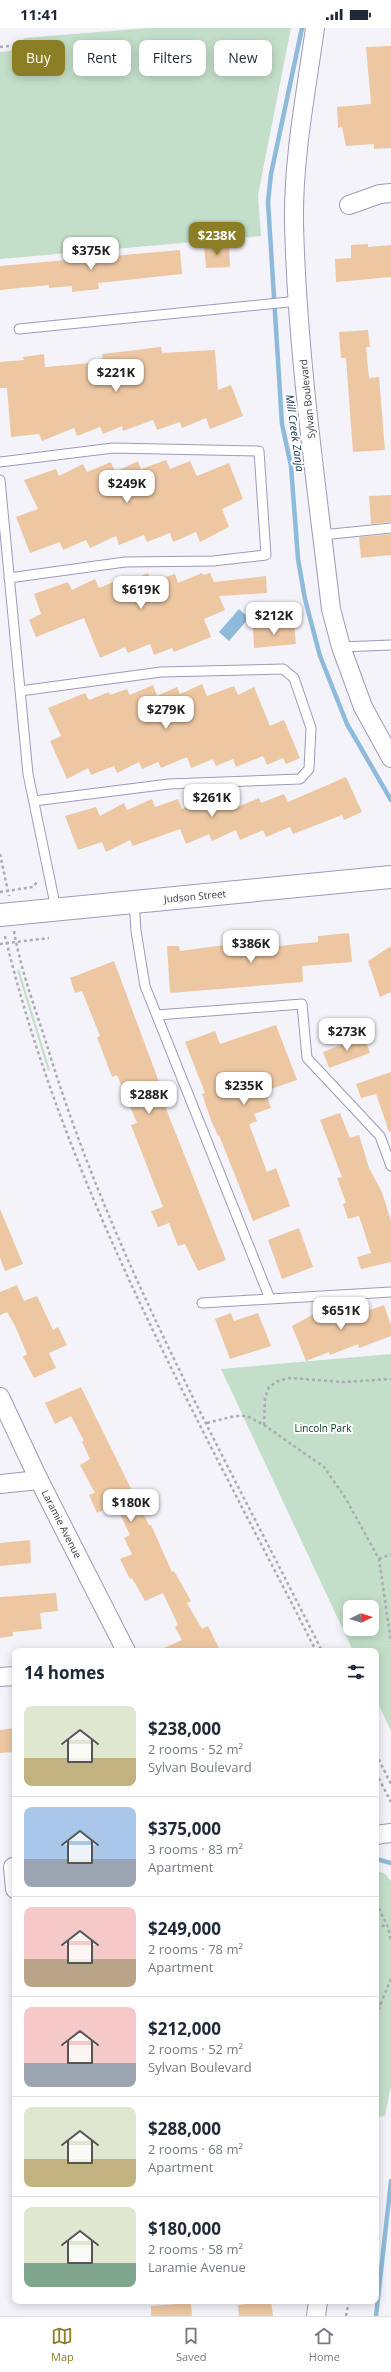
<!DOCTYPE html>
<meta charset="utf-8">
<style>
body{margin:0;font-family:"Open Sans",sans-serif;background:#f2f2f3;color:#1f2937;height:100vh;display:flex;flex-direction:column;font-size:15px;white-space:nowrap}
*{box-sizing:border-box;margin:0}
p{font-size:13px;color:#747a83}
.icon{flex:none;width:22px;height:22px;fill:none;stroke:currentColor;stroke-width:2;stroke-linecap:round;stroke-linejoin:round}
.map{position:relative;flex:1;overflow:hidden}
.details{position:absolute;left:12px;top:1620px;width:367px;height:656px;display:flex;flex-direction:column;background:#fff;border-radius:8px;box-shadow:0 2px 10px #0003}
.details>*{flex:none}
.banner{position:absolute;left:12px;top:12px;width:367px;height:36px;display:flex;gap:8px}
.needle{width:26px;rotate:85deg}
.controls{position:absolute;left:343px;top:1572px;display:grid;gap:8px}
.controls a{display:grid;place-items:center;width:36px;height:36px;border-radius:8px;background:#fff;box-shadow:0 2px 10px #0003;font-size:20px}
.price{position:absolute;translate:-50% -34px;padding:0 9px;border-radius:8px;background:#fff;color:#222;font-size:13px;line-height:26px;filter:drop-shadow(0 1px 2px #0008)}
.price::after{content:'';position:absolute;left:50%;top:24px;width:12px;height:9px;margin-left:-6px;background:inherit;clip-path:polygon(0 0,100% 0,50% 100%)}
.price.active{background:#8b7e25;color:#fff}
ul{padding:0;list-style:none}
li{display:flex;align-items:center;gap:12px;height:100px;padding:0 12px}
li+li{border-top:1px solid #e0e1e3}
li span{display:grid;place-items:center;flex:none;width:112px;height:80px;border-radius:8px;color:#555}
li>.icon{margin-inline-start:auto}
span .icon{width:48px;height:48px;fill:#fffc;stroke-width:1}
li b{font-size:17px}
h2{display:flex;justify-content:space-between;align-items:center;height:48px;padding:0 12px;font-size:17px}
.tag{padding:0 14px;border-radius:8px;background:#fff;box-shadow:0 2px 10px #0003;font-size:14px;line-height:36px}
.tag.active{background:#8b7e25;color:#fff}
.status{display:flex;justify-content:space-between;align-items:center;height:28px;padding:0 20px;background:#fff;direction:ltr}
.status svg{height:11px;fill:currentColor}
.tab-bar{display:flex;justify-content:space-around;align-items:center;height:56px;border-top:1px solid #e0e1e3;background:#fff;font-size:11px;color:#747a83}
.tab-bar a{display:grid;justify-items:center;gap:2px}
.tab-bar .active{color:#8b7e25}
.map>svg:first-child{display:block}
.green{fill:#c3dfc9;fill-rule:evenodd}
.water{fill:#8ebbdb}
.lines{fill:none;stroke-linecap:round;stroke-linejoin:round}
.stream{stroke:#8ebbdb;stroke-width:4.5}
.building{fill:#edc7a2}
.service-casing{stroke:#a099b9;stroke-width:11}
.minor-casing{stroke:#a099b9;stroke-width:20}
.secondary-casing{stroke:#a099b9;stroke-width:24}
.path{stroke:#acaab4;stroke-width:2.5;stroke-dasharray:3 3;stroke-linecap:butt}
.service{stroke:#fff;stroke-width:9}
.minor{stroke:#fff;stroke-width:18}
.secondary{stroke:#fff;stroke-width:22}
.labels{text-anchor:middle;stroke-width:4;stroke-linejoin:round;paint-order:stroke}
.street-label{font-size:10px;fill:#3a3744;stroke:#fff}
.park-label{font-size:10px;fill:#03391a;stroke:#fff}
.water-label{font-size:11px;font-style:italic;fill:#0d3148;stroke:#fff}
</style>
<div class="status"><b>11:41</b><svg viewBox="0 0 49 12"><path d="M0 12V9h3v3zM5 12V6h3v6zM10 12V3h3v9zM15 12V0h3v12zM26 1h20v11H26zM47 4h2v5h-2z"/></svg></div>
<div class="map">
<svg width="391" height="2288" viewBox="0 0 391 2288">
<rect width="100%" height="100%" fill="#f4f3fa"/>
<!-- green -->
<path class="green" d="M147,0H291L258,167L261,208L0,231V24L10,23L25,10Z
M19,941L50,1042L48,1043L17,942Z
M391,1326V1703L376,1671V1623H353L221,1341ZM350,1579H372V1601H350Z
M376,1843L384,1845L391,1853V2058L385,2088L376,2089Z"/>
<!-- water -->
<path class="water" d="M239,581L249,590L229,613L219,604Z"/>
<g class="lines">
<!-- stream -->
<path class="stream" d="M302,0L271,146L268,174L282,396L291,438L298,531L305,571L320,628L347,696L391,772
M376,1831L391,1835
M376,2288L391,2153"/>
</g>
<!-- building -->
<path class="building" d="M391,18V120L374,121V116L346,118L342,99L338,100L337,79L371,76L366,19Z
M229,215L230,239L206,240L204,217Z
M368,216V219L391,217V249L336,254L335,231L351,230V217Z
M180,222L182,246L98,255L99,261L72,264V258L49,260V257L0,262V238Z
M368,302L370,319H366L369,350L379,349L385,422L353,424L346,330H341L339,304Z
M161,319L162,325L215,322L218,362L231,357L243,388L210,401L206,390L182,400L180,394L157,402L153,392L123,403L122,398L103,406L100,399L77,408L74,400L42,413L39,406L11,409L7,360H0V334L24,332L23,329L44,326L45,339L103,334L102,326Z
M166,432L170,441L190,433L197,448L229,435L243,471L222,481L229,499L200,514L196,504L173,514L170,505L147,514L144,507L119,517L116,508L90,520L86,512L63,522L60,514L30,525L16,489L38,481L24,452L56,441L59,448L83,436L87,444L111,434L115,444L138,433L141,441Z
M391,467V494L371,496L369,468Z
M391,506V527L361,530L359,509Z
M148,545L151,554L175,546L178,555L202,545L203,547L210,545L214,554L266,548L267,565L219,568L225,582L204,591L211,609L174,624L172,620L154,627L150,616L128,625L125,619L100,630L84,590L36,609L29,592L41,586L34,566L68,554L72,562L95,551L99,560L123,550L125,555Z
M294,597L296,616L254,620L253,600Z
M202,656L207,668L234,658L238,667L254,659L270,698L284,692L300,730L286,736L283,730L267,737L263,728L236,739L233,731L216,738L213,731L191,740L187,729L161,740L158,734L142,741L139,734L117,745L114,738L91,747L88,740L67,751L50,713L61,708L48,680L85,665L89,672L109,664L110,667L127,661L130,667L153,657L157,668L177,659L180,666Z
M346,749L362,784L344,792L342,787L293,806L290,799L266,809L263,802L240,812L236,802L212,813L209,806L186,816L180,801L133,818L130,812L106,824L102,814L78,822L65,788L96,779L100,788L124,775L127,782L152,771L155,779L178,771L182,781L205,772L208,780L231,771L235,780L259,770L261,775L284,766L288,774Z
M349,905L352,934L302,938L303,954L170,965L167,918H179L180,923L225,917L269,915V919L318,914V908Z
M391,918V964L380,969L368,933Z
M114,933L162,1062L159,1063L226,1232L198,1243L185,1216L178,1218L169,1195L158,1199L151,1183L163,1179L131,1097L137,1095L117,1047L112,1049L97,1009L100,1008L82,963L75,965L70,950Z
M276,997L297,1052L265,1063L271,1080L254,1086L257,1093L249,1096L267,1144L276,1140L290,1178L253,1193L219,1107L218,1108L211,1092L202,1066L205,1065L185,1014L215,1003L220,1016Z
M364,1008L370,1025L329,1040L323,1024Z
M391,1044V1103L389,1104L376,1066L361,1070L356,1056Z
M340,1085L350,1110L359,1107L369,1140L382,1164L391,1193V1234L361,1241L357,1229L371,1225L359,1188L348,1191L343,1176L346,1175L337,1150L342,1149L320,1092Z
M0,1181L23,1236L5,1243L0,1230Z
M299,1200L313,1239L282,1251L268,1212Z
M17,1257L24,1273L37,1268L53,1302L58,1299L67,1317L49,1325L56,1340L34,1350L23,1329L27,1326L15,1298L7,1284L0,1287V1264Z
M384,1277L391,1297V1308L359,1320L358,1316L330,1327L329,1324L306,1333L292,1298L323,1281L326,1289L353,1278L356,1287Z
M231,1285L234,1293L258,1285L271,1318L230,1331L215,1291Z
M81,1359L149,1497H151L172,1544L174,1543L191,1573L187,1575L202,1601L208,1598L219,1620L212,1623H157L182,1612L175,1599L178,1597L163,1565L145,1573L132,1550L130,1551L120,1531L132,1526L124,1510L130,1507L115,1476L97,1485L89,1467L95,1465L80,1437L90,1431L82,1414L84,1413L71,1388L55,1396L45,1375Z
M30,1512L31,1535L0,1538V1515Z
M56,1565L58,1583L40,1585L42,1601L13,1604V1608L0,1610V1569Z
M15,1700V1724L0,1725V1702Z
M271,2273L273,2288H239L238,2277Z
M191,2275L192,2288H151V2278Z"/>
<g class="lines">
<!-- service casing -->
<g class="service-casing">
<path id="service" d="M19,301L298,273
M0,434L113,420L259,423L266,527L213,533L125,534L9,550
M0,452L28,746L56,881
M322,507L391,500
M341,619L391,617
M20,663L161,644L283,641L294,650L311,700L309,741L300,751L169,756L34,773
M134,873L136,903L145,958L270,1271L391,1264
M157,987L302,976L307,1030L380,1108L391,1138
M202,1275L270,1271"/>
</g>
<!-- minor casing -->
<g class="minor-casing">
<path id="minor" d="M315,0C306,65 293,130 294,195C297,324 316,453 331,581L341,619L363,679L391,730
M349,177L380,166L391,165
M0,1369L39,1452L126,1623
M0,1456L39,1452
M0,1649L15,1648
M376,1807L391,1805
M13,1839L15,1861
M316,2288L318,2273"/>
</g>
<!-- secondary casing -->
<g class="secondary-casing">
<path id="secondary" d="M0,887L391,849"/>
</g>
<!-- path -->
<path class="path" d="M0,19L9,18
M0,826L9,868
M0,864L33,859L37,854
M14,903C21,944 37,985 49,1024C114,1235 224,1427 322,1623
M5,908C66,1162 199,1392 316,1623
M0,916L49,910
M207,1395L235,1388H247L264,1397L324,1439L346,1471L379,1531L391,1614
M264,1397L265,1370L269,1359L278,1353L289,1350L344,1354L391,1351
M379,1531L391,1526
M376,1726L391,1756
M376,1745L391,1774
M376,1875L388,1899L391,1912
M376,1896L388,1899
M376,1970L381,1977
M376,1987L391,1951
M346,2288L349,2273"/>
<!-- service -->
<use href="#service" class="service"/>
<!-- minor -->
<use href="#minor" class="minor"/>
<!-- secondary -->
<use href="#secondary" class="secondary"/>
</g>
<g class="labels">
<!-- street labels -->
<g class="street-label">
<text transform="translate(307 371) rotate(-96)" y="4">Sylvan Boulevard</text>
<text transform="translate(195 868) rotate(-5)" y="4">Judson Street</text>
<text transform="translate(62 1496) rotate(63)" y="4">Laramie Avenue</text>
</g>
<!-- park labels -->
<g class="park-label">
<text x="323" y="1404">Lincoln Park</text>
</g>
<!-- water labels -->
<g class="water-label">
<text transform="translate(295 405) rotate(82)" y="4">Mill Creek Zanja</text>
</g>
</g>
</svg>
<div class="controls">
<a><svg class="needle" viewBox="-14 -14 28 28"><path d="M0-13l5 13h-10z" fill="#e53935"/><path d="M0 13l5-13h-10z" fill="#747a83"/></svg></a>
</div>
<b class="price active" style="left:217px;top:228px">$238K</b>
<b class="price" style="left:91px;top:243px">$375K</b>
<b class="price" style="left:116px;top:365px">$221K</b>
<b class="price" style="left:127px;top:476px">$249K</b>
<b class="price" style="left:141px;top:582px">$619K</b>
<b class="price" style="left:274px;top:608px">$212K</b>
<b class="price" style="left:166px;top:702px">$279K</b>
<b class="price" style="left:212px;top:790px">$261K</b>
<b class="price" style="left:251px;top:936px">$386K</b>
<b class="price" style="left:347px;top:1024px">$273K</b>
<b class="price" style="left:244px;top:1078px">$235K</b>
<b class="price" style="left:149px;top:1087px">$288K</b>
<b class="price" style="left:341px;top:1303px">$651K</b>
<b class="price" style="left:131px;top:1495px">$180K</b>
<div class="banner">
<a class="tag active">Buy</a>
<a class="tag">Rent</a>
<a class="tag">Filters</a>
<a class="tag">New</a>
</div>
<section class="details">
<h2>14 homes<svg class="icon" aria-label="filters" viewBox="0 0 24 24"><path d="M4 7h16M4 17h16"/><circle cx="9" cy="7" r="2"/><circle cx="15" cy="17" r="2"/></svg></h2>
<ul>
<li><span style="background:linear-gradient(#dfe7d0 65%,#c2b280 0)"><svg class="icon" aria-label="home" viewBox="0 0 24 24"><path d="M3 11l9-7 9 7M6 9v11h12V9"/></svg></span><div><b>$238,000</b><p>2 rooms · 52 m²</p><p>Sylvan Boulevard</p></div></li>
<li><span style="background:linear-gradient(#a9c7e8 65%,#9aa5b1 0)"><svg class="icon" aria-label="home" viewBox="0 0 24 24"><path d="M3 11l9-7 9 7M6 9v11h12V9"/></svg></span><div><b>$375,000</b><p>3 rooms · 83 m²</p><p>Apartment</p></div></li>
<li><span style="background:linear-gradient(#f6c9c9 65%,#b9a48a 0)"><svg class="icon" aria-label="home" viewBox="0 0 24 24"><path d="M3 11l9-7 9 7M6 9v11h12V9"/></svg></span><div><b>$249,000</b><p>2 rooms · 78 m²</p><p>Apartment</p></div></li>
<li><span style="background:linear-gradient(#f6c9c9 70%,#9aa5b1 0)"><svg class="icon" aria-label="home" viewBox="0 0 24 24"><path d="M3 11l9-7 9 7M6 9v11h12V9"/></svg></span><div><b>$212,000</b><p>2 rooms · 52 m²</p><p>Sylvan Boulevard</p></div></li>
<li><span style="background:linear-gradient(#dfe7d0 65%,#c2b280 0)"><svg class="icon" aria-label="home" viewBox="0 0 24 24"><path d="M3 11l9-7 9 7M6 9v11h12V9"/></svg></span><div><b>$288,000</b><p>2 rooms · 68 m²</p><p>Apartment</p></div></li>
<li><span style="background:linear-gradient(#dfe7d0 70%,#7fa58c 0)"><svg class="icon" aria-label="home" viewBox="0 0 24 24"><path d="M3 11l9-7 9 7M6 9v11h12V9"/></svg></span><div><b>$180,000</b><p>2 rooms · 58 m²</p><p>Laramie Avenue</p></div></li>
</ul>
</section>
</div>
<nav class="tab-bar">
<a class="active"><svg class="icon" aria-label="map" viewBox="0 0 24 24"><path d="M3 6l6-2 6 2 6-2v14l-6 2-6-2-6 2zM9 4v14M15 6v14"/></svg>Map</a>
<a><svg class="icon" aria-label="saved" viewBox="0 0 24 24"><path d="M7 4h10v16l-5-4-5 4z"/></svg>Saved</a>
<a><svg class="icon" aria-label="home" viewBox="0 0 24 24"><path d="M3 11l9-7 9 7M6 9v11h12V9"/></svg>Home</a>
</nav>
